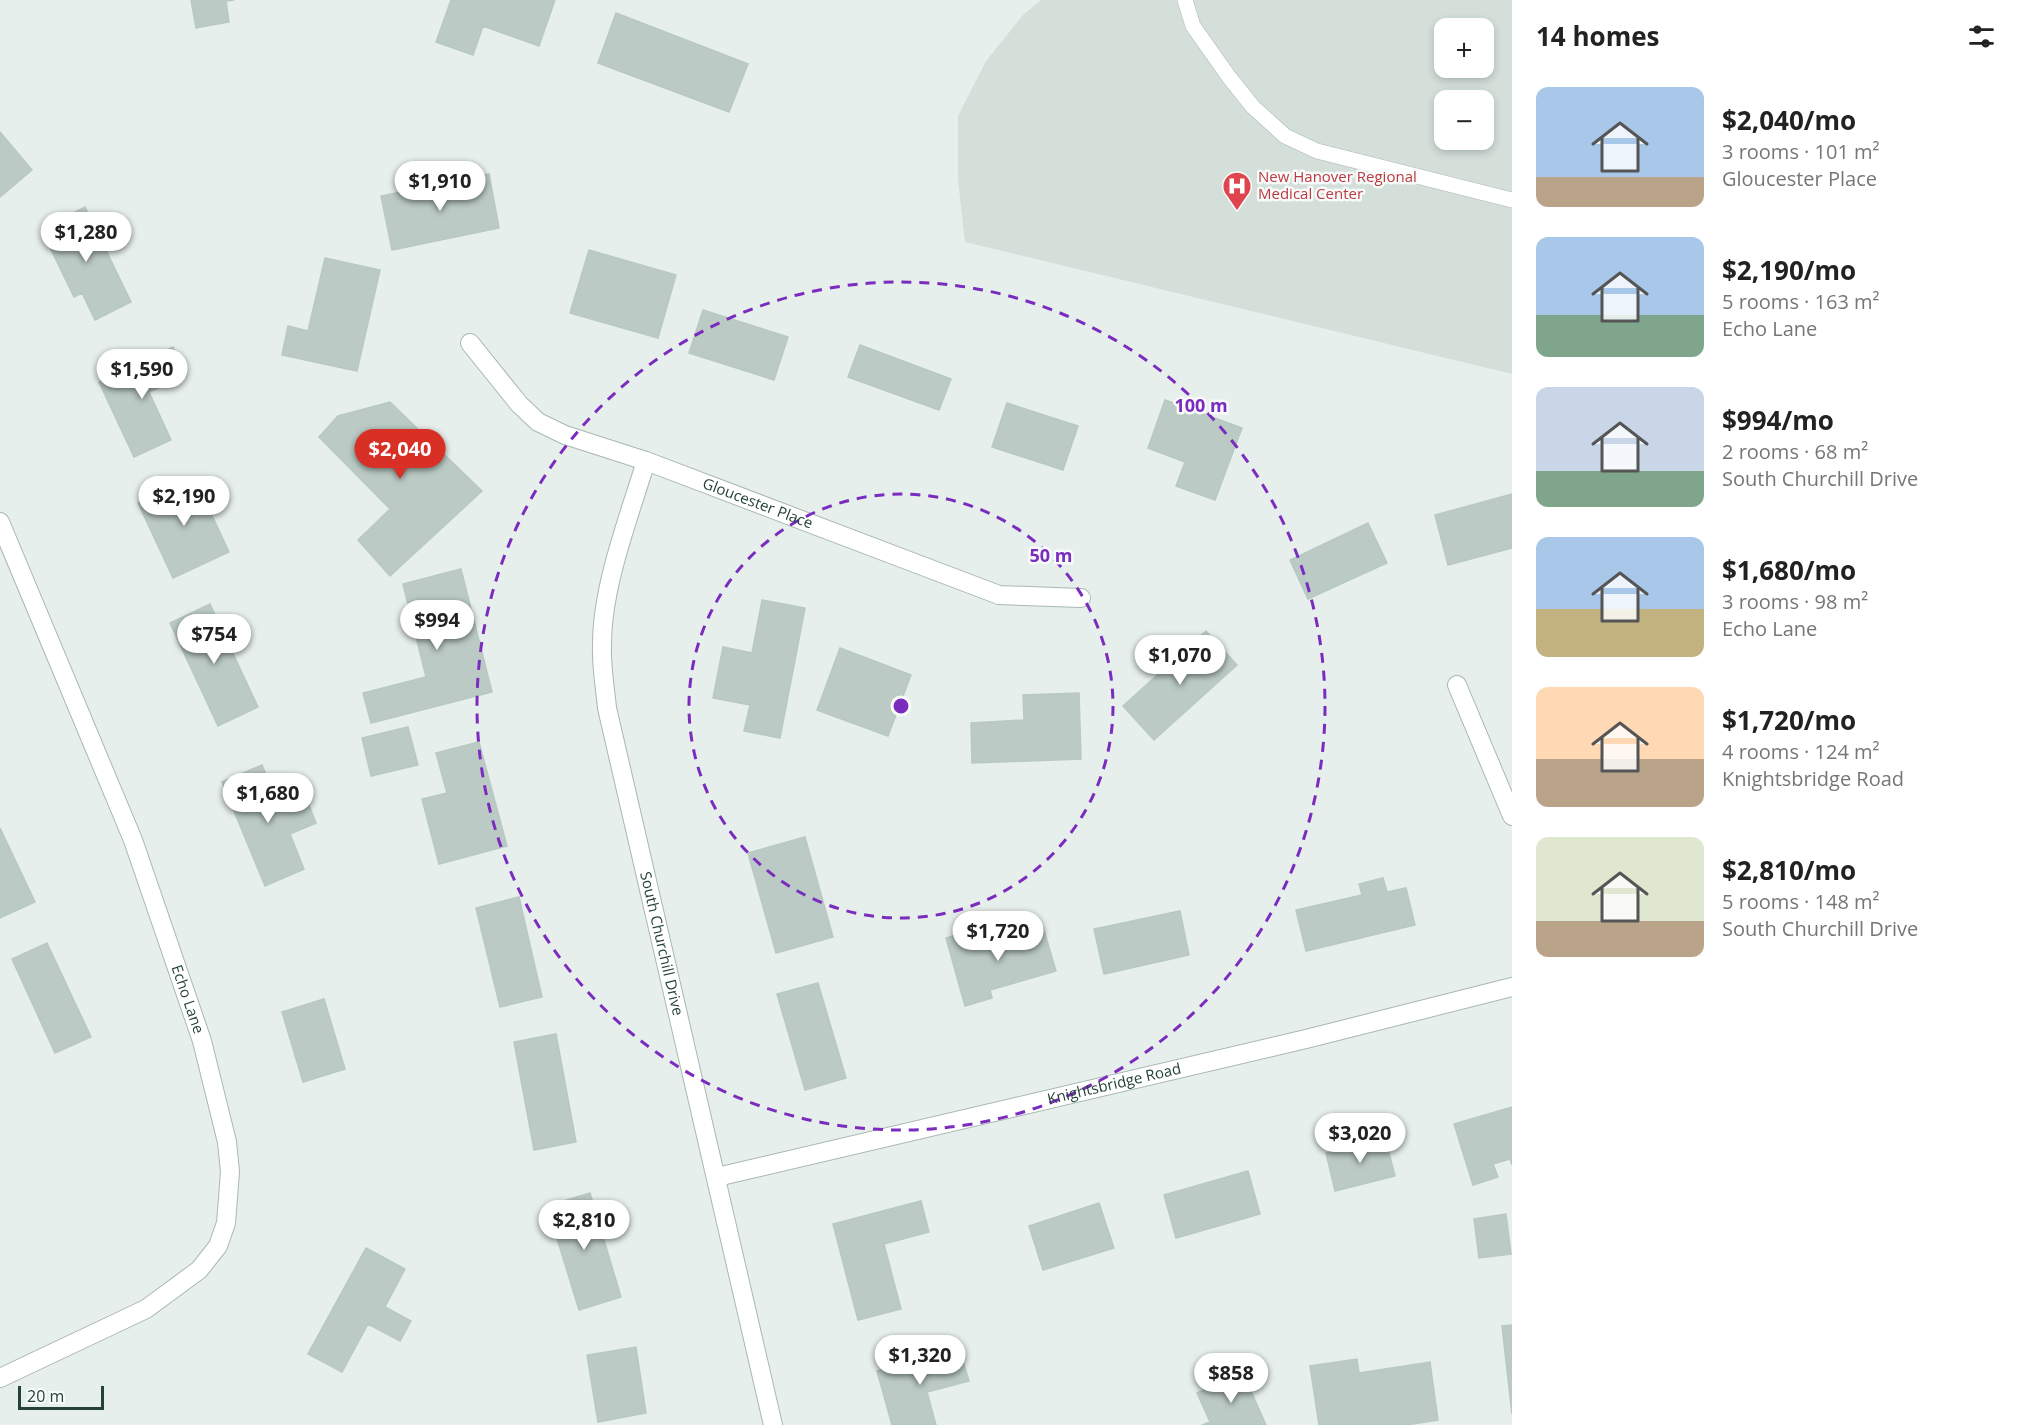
<!DOCTYPE html>
<meta charset="utf-8">
<style>
body{margin:0;font-family:"Open Sans",sans-serif;background:#f6f6f6;color:#222;height:100vh;display:flex;flex-direction:column;font-size:22px;white-space:nowrap}
*{box-sizing:border-box;margin:0}
p{font-size:20px;color:#767676}
.icon{flex:none;width:33px;height:33px;fill:none;stroke:currentColor;stroke-width:2;stroke-linecap:round;stroke-linejoin:round}
.map{position:relative;flex:1;overflow:hidden}
.side{display:flex;flex-direction:column;background:#fff;width:510px}
.side>*{flex:none}
.fabs{position:absolute;left:1434px;top:18px;display:grid;gap:12px}
.fabs a{display:grid;place-items:center;width:60px;height:60px;border-radius:12px;background:#fff;box-shadow:0 3px 9px #0003;font-size:30px}
.scale{position:absolute;left:18px;bottom:15px;width:86px;box-sizing:border-box;padding-left:6px;border:3px solid #24423a;border-top:0;font-size:16px;line-height:21px;white-space:nowrap;color:#24423a;-webkit-text-stroke:4px #f7fbf9;paint-order:stroke}
.price{position:absolute;translate:-50% -51px;padding:0 14px;border-radius:21px;background:#fff;color:#222;font-size:20px;line-height:39px;filter:drop-shadow(0 2px 3px #0008)}
.price::after{content:'';position:absolute;left:50%;top:36px;width:18px;height:14px;margin-left:-9px;background:inherit;clip-path:polygon(0 0,100% 0,50% 100%)}
.price.on{background:#d93025;color:#fff}
ul{padding:0;list-style:none}
li{display:flex;align-items:center;gap:18px;height:150px;padding:0 24px}
li span{display:grid;place-items:center;flex:none;width:168px;height:120px;border-radius:12px;color:#555}
li>.icon{margin-inline-start:auto}
span .icon{width:72px;height:72px;fill:#fffc;stroke-width:1}
li b{font-size:26px}
h2{display:flex;justify-content:space-between;align-items:center;height:72px;padding:0 24px;font-size:26px}
main{display:flex;flex:1;min-height:0}
.map>svg:first-child{display:block}
.built{fill:#d4dfda;fill-rule:evenodd}
.building{fill:#bbcac4;stroke:#b8c9c2;stroke-width:1.5}
.lines{fill:none;stroke-linecap:round;stroke-linejoin:round}
.lane-casing{stroke:#a8b8b2;stroke-width:16}
.street-casing{stroke:#a8b8b2;stroke-width:20}
.lane{stroke:#fff;stroke-width:15}
.street{stroke:#fff;stroke-width:18}
.ring{fill:none;stroke:#7b2cbf;stroke-width:3;stroke-dasharray:10 8}
.labels{text-anchor:middle;stroke-width:5;stroke-linejoin:round;paint-order:stroke}
.health-label{font-size:15px;fill:#be3a42;stroke:#f7fbf9;text-anchor:start}
.street-label{font-size:15px;fill:#24423a;stroke:#f7fbf9}
.centre{fill:#7b2cbf;stroke:#f7fbf9;stroke-width:3}
.ring-label{font-size:18px;text-anchor:middle;font-weight:bold;fill:#7b2cbf;stroke:#f7fbf9;stroke-width:5;stroke-linejoin:round;paint-order:stroke}
</style>
<main>
<div class="map">
<svg width="1512" height="1425" viewBox="0 0 1512 1425">
<rect width="100%" height="100%" fill="#e6efeb"/>
<!-- built -->
<path class="built" d="M1041,0H1512V374L965,242L958,180V116L986,61L1023,15ZM1444,28H1484V68H1444ZM1444,100H1484V140H1444Z"/>
<!-- building -->
<path class="building" d="M191,0H234L226,1L229,22L196,28Z
M451,0H555L539,46L483,26L473,55L436,42Z
M616,13L748,64L729,112L598,63Z
M0,132L32,170L0,197Z
M489,174L499,228L392,250L381,196Z
M85,207L131,302L95,320L82,293L74,297L41,229Z
M589,250L676,275L658,338L570,313Z
M325,258L380,270L357,371L282,355L288,326L308,331Z
M703,310L788,337L774,380L689,353Z
M860,345L951,379L939,410L848,377Z
M173,347L186,376L149,392L171,440L134,457L99,382Z
M1165,400L1242,428L1215,500L1176,486L1185,462L1148,448Z
M390,402L482,491L390,576L358,540L390,509L319,437L338,416Z
M1007,403L1078,426L1063,470L992,447Z
M194,477L229,552L173,578L138,503Z
M1512,494V548L1448,565L1435,515Z
M1368,523L1387,563L1308,599L1290,560Z
M461,569L492,692L371,723L363,693L426,677L403,584Z
M762,600L805,608L780,738L744,731L750,705L713,698L723,647L752,653Z
M210,604L258,707L218,726L170,623Z
M1206,631L1237,665L1154,740L1123,706Z
M840,648L911,675L888,736L817,710Z
M1079,693L1081,759L972,763L971,723L1024,720L1023,695Z
M408,727L418,765L371,776L362,738Z
M479,742L507,846L439,864L422,799L447,793L436,753Z
M262,765L279,805L305,795L316,823L290,834L304,869L265,886L222,782Z
M0,828L35,902L0,918Z
M805,837L833,937L776,953L748,853Z
M1383,878L1387,892L1406,888L1415,925L1306,951L1296,910L1362,895L1359,884Z
M519,897L542,997L500,1007L476,908Z
M1180,911L1189,955L1104,974L1094,929Z
M1043,927L1056,971L990,990L992,998L965,1006L946,938L976,929L981,945Z
M47,943L91,1037L55,1053L12,959Z
M818,983L846,1078L805,1090L777,994Z
M324,999L345,1069L303,1082L282,1012Z
M556,1034L576,1142L534,1150L514,1042Z
M1512,1107V1165L1510,1159L1493,1164L1498,1177L1473,1185L1454,1124Z
M1385,1137L1395,1176L1335,1191L1326,1153Z
M1248,1171L1260,1214L1176,1238L1164,1195Z
M590,1193L621,1297L579,1310L547,1206Z
M921,1201L929,1232L884,1244L901,1309L858,1320L833,1224Z
M1099,1203L1114,1248L1043,1270L1029,1226Z
M1506,1214L1511,1254L1479,1258L1474,1219Z
M366,1248L405,1269L385,1307L411,1321L400,1341L368,1324L342,1372L308,1354Z
M1512,1325V1414L1502,1326Z
M636,1347L646,1413L598,1422L587,1355Z
M959,1348L969,1381L927,1392L936,1425H892L877,1371Z
M1357,1359L1359,1373L1430,1362L1438,1420L1406,1425H1319L1310,1366Z
M1243,1373L1266,1425H1202L1210,1422L1197,1393Z"/>
<g class="lines">
<!-- lane casing -->
<g class="lane-casing">
<path id="lane" d="M1185,0L1193,26L1229,77L1253,107L1285,136L1317,151L1512,200"/>
</g>
<!-- street casing -->
<g class="street-casing">
<g id="street">
<path id="s1" d="M470,343L519,404L538,422L565,435L646,461L999,595L1081,598"/>
<path id="s2" d="M646,461C629,517 602,586 602,644C601,665 605,687 607,708L773,1425"/>
<path id="s3" d="M0,522L133,840L202,1041L227,1142L230,1172L226,1223L218,1246L199,1270L146,1309L0,1378"/>
<path d="M1457,685L1512,816"/>
<path id="s4" d="M717,1177L1306,1039L1512,987"/>
</g>
</g>
<!-- lane -->
<use href="#lane" class="lane"/>
<!-- street -->
<use href="#street" class="street"/>
</g>
<!-- distance rings -->
<g class="ring">
<circle cx="901" cy="706" r="212"/>
<circle cx="901" cy="706" r="424"/>
</g>
<!-- icons -->
<defs>
<g id="hospital-pin" transform="scale(1.5)"><path d="M0 17L-7.5 6A9.5 9.5 0 1 1 7.5 6Z" fill="#e0444e" stroke="#f7fbf9"/><path d="M-5-5h3v3.5h4V-5h3V5h-3V1.5h-4V5h-3Z" fill="#fff"/></g>
</defs>
<g fill-rule="evenodd">
<use href="#hospital-pin" x="1237" y="186"/>
</g>
<g class="labels">
<!-- health labels -->
<g class="health-label">
<text x="1258" y="182">New Hanover Regional<tspan x="1258" dy="17">Medical Center</tspan></text>
</g>
<!-- street labels -->
<g class="street-label">
<text dy="5" stroke="none"><textPath href="#s1" startOffset="339">Gloucester Place</textPath></text>
<text dy="5" stroke="none"><textPath href="#s2" startOffset="495">South Churchill Drive</textPath></text>
<text dy="5" stroke="none"><textPath href="#s3" startOffset="513">Echo Lane</textPath></text>
<text dy="5" stroke="none"><textPath href="#s4" startOffset="408">Knightsbridge Road</textPath></text>
</g>
</g>
<circle cx="901" cy="706" r="9" class="centre"/>
<g class="ring-label">
<text x="1201" y="412">100 m</text>
<text x="1051" y="562">50 m</text>
</g>
</svg>
<div class="fabs">
<a>+</a>
<a>−</a>
</div>
<div class="scale">20 m</div>
<b class="price" style="left:440px;top:212px">$1,910</b>
<b class="price" style="left:86px;top:263px">$1,280</b>
<b class="price" style="left:142px;top:400px">$1,590</b>
<b class="price on" style="left:400px;top:480px">$2,040</b>
<b class="price" style="left:184px;top:527px">$2,190</b>
<b class="price" style="left:437px;top:651px">$994</b>
<b class="price" style="left:214px;top:665px">$754</b>
<b class="price" style="left:1180px;top:686px">$1,070</b>
<b class="price" style="left:268px;top:824px">$1,680</b>
<b class="price" style="left:998px;top:962px">$1,720</b>
<b class="price" style="left:1360px;top:1164px">$3,020</b>
<b class="price" style="left:584px;top:1251px">$2,810</b>
<b class="price" style="left:920px;top:1386px">$1,320</b>
<b class="price" style="left:1231px;top:1404px">$858</b>
</div>
<section class="side">
<h2>14 homes<svg class="icon" aria-label="filters" viewBox="0 0 24 24"><path d="M4 7h16M4 17h16"/><circle cx="9" cy="7" r="2"/><circle cx="15" cy="17" r="2"/></svg></h2>
<ul>
<li><span style="background:linear-gradient(#a9c7e8 75%,#b9a48a 0)"><svg class="icon" aria-label="home" viewBox="0 0 24 24"><path d="M3 11l9-7 9 7M6 9v11h12V9"/></svg></span><div><b>$2,040/mo</b><p>3 rooms · 101 m²</p><p>Gloucester Place</p></div></li>
<li><span style="background:linear-gradient(#a9c7e8 65%,#7fa58c 0)"><svg class="icon" aria-label="home" viewBox="0 0 24 24"><path d="M3 11l9-7 9 7M6 9v11h12V9"/></svg></span><div><b>$2,190/mo</b><p>5 rooms · 163 m²</p><p>Echo Lane</p></div></li>
<li><span style="background:linear-gradient(#c9d6e8 70%,#7fa58c 0)"><svg class="icon" aria-label="home" viewBox="0 0 24 24"><path d="M3 11l9-7 9 7M6 9v11h12V9"/></svg></span><div><b>$994/mo</b><p>2 rooms · 68 m²</p><p>South Churchill Drive</p></div></li>
<li><span style="background:linear-gradient(#a9c7e8 60%,#c2b280 0)"><svg class="icon" aria-label="home" viewBox="0 0 24 24"><path d="M3 11l9-7 9 7M6 9v11h12V9"/></svg></span><div><b>$1,680/mo</b><p>3 rooms · 98 m²</p><p>Echo Lane</p></div></li>
<li><span style="background:linear-gradient(#ffd9b3 60%,#b9a48a 0)"><svg class="icon" aria-label="home" viewBox="0 0 24 24"><path d="M3 11l9-7 9 7M6 9v11h12V9"/></svg></span><div><b>$1,720/mo</b><p>4 rooms · 124 m²</p><p>Knightsbridge Road</p></div></li>
<li><span style="background:linear-gradient(#dfe7d0 70%,#b9a48a 0)"><svg class="icon" aria-label="home" viewBox="0 0 24 24"><path d="M3 11l9-7 9 7M6 9v11h12V9"/></svg></span><div><b>$2,810/mo</b><p>5 rooms · 148 m²</p><p>South Churchill Drive</p></div></li>
</ul>
</section>
</main>
